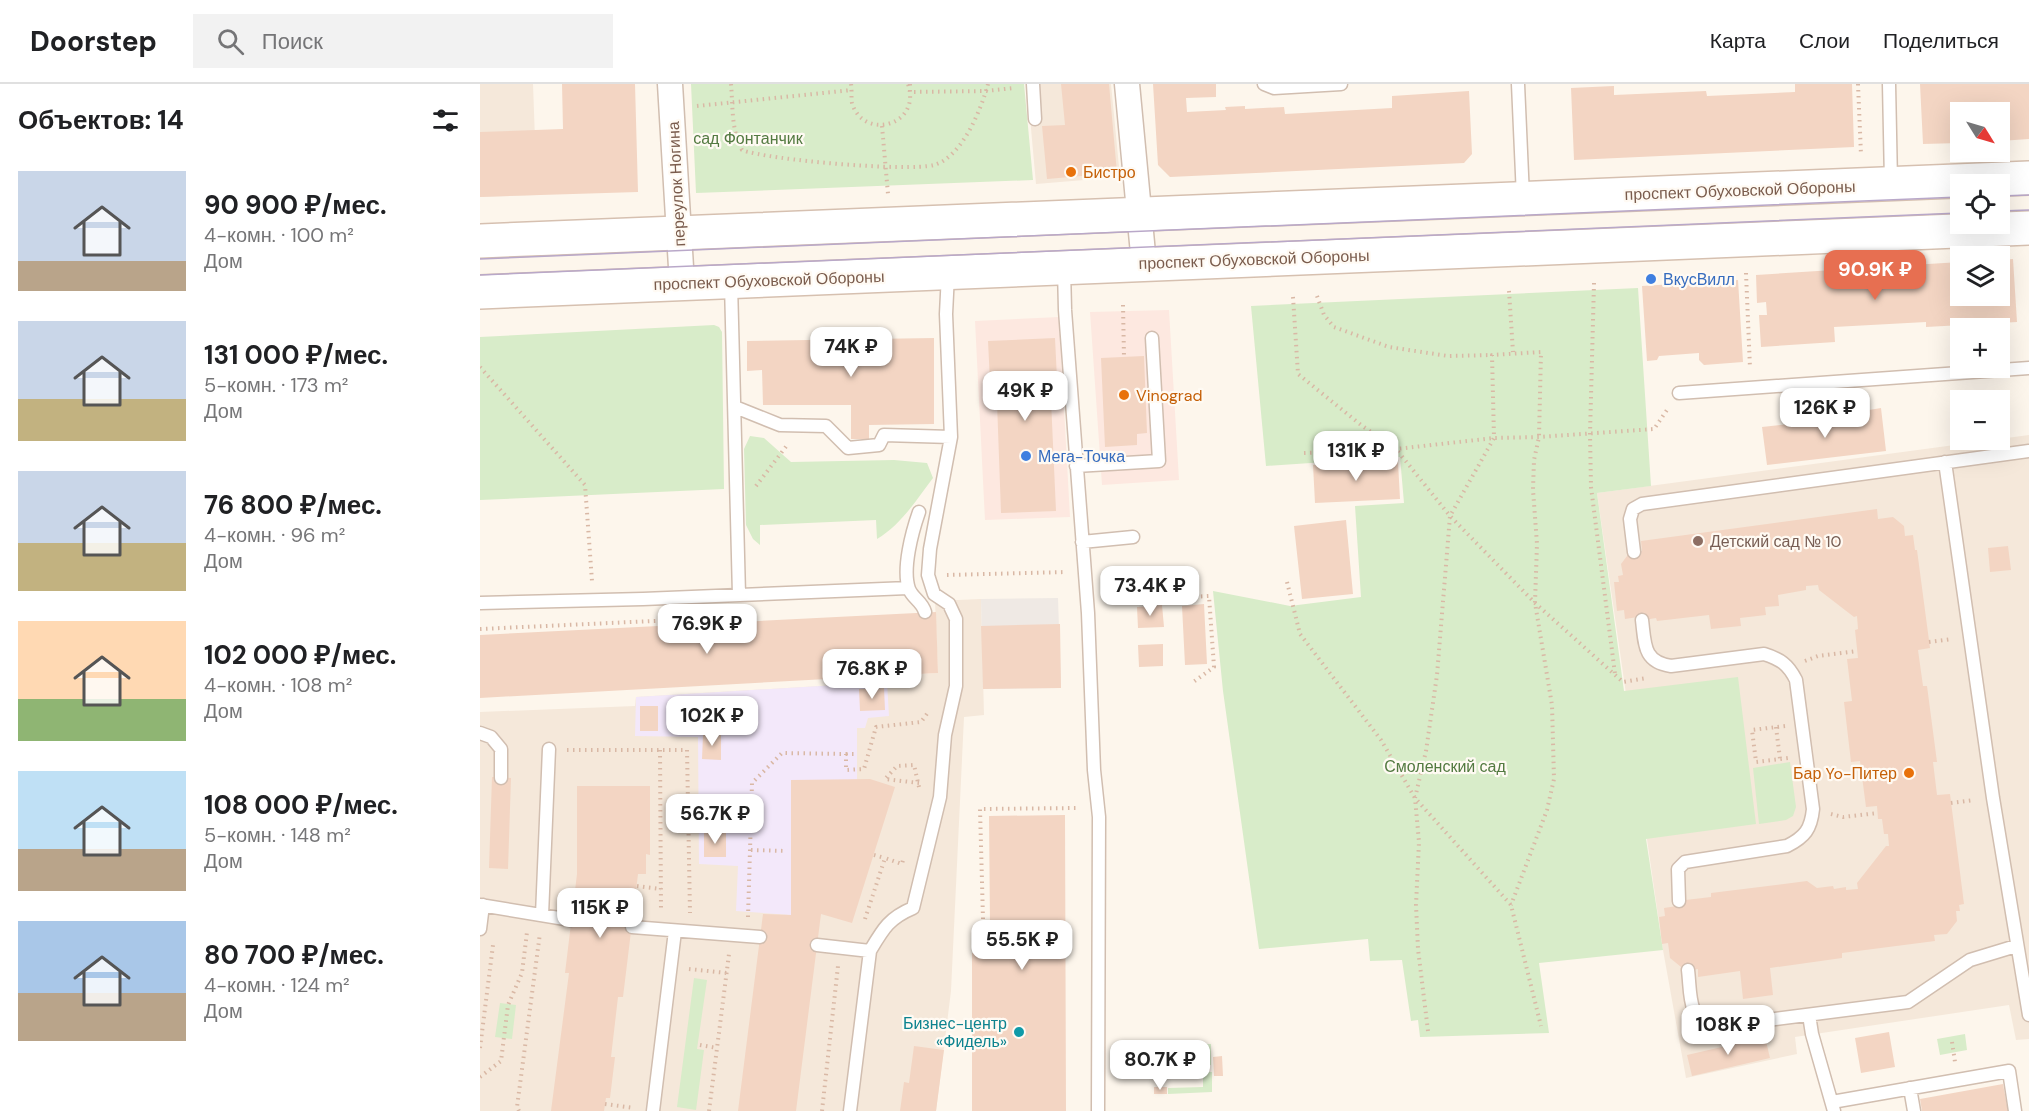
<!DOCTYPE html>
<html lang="ru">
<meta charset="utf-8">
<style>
body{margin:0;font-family:"DM Sans",sans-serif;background:#f2f2f2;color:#202124;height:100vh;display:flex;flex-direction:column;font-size:22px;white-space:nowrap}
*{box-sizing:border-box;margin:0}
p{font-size:20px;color:#757577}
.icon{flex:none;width:33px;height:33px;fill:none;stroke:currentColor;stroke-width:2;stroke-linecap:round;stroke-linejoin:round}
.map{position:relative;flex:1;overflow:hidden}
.side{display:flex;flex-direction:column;background:#fff;width:480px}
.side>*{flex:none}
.needle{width:39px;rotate:127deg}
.tools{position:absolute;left:1470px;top:18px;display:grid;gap:12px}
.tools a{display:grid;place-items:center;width:60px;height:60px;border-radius:0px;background:#fff;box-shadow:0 6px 24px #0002;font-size:30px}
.price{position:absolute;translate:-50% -51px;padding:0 14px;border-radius:12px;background:#fff;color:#222;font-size:20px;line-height:39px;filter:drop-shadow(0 2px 3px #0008)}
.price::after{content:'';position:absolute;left:50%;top:36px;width:18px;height:14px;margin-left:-9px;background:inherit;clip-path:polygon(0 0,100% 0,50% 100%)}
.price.selected{background:#e76f51;color:#fff}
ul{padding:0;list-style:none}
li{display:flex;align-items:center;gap:18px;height:150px;padding:0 18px}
li span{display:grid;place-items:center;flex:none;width:168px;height:120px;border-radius:0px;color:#555}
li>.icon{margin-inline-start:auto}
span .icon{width:72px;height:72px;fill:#fffc;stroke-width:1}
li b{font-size:26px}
h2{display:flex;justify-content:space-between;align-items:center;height:72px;padding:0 18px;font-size:26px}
header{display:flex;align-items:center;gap:36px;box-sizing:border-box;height:84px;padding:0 30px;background:#fff;border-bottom:2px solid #e0e0e0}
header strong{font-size:28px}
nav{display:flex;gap:33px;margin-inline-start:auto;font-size:21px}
.search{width:420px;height:54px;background:#f2f2f2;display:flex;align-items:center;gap:15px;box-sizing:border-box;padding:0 21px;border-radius:0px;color:#757577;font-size:22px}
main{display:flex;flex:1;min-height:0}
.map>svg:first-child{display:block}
.residential{fill:#f5e8da}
.commercial{fill:#fde8e0}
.industrial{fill:#efe9e4}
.education{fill:#f3e8fa}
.green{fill:#d8ecc9}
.building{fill:#f3d5c3}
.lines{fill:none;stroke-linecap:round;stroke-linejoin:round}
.lane-casing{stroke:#d1beb0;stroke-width:15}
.street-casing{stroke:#d1beb0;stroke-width:27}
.secondary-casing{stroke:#d6c0b0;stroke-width:36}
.path{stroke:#d9b8a5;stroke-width:4;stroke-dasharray:1.5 4.5;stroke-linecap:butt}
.lane{stroke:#fff;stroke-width:12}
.street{stroke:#fff;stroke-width:24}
.secondary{stroke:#fff;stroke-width:33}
.tram{stroke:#b9a8c9;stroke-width:1.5}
.food-dot{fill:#e8710a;stroke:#fffaf3;stroke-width:2}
.shop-dot{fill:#3f7fe0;stroke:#fffaf3;stroke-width:2}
.education-dot{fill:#8d6e63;stroke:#fffaf3;stroke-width:2}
.culture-dot{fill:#0f9aa8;stroke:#fffaf3;stroke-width:2}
.labels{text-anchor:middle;stroke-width:4.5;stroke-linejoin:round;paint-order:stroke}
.park-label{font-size:16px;fill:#537a41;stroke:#fffaf3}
.food-label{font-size:16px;fill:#c56008;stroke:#fffaf3;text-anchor:start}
.street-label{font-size:16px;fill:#7a5c4d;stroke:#fffaf3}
.shop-label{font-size:16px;fill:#366cbe;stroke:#fffaf3;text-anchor:start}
.education-label{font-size:16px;fill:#785e54;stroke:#fffaf3;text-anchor:start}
.culture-label{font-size:16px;fill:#0d838f;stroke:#fffaf3;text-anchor:end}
</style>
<header>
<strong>Doorstep</strong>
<div class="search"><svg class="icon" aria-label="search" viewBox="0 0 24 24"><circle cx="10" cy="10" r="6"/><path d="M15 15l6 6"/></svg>Поиск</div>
<nav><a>Карта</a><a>Слои</a><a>Поделиться</a></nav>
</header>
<main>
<section class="side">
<h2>Объектов: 14<svg class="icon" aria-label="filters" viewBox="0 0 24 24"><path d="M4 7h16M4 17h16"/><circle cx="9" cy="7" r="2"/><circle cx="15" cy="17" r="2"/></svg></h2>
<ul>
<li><span style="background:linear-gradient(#c9d6e8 75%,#b9a48a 0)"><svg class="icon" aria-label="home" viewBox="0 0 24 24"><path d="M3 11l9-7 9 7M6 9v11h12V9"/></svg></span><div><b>90 900 ₽/мес.</b><p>4-комн. · 100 m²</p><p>Дом</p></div></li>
<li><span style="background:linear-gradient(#c9d6e8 65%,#c2b280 0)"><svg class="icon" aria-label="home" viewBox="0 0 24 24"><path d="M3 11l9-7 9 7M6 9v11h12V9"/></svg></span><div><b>131 000 ₽/мес.</b><p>5-комн. · 173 m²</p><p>Дом</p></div></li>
<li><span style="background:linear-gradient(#c9d6e8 60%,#c2b280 0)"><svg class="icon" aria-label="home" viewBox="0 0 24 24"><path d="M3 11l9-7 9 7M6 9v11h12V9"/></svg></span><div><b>76 800 ₽/мес.</b><p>4-комн. · 96 m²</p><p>Дом</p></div></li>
<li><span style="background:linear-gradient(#ffd9b3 65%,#8fb573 0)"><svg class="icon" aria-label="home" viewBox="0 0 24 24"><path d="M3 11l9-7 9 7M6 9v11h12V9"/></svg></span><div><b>102 000 ₽/мес.</b><p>4-комн. · 108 m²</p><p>Дом</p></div></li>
<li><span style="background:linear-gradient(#bfe0f5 65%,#b9a48a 0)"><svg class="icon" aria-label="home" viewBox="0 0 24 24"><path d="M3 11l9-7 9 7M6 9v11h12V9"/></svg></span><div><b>108 000 ₽/мес.</b><p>5-комн. · 148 m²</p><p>Дом</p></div></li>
<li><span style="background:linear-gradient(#a9c7e8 60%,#b9a48a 0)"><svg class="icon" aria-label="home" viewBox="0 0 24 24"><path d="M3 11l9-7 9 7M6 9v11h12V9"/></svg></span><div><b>80 700 ₽/мес.</b><p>4-комн. · 124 m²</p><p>Дом</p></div></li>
</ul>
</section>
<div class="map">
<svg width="1549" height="1027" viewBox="0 0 1549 1027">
<rect width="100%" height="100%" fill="#fdf6ec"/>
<!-- residential -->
<path class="residential" d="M0,0H53L57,111L0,113Z
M547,0H631L640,93L556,100Z
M1549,351V955L1536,956L1529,921L1315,953L1317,970L1206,994L1183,866L1117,409Z
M501,515L504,631L484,633L471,907L456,1027H0V628L155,622L156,613L407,598L408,592L458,589L455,517Z"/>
<!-- commercial -->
<path class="commercial" d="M689,226L699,396L622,401L610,228Z
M579,233L590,433L505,436L495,237Z"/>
<!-- industrial -->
<path class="industrial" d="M578,514L581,604L503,605L501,515Z"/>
<!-- education -->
<path class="education" d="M407,598L409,632L388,634L385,644H377V696H311V831L256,827L258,782L219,780L218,653L155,652L156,613Z"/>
<!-- green -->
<path class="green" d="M211,0H544L553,96L216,109Z
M1158,204L1171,402L1117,409L1144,607L1258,593L1276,740L1166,755L1183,866L1059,879L1069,949L940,953L938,936L931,937L922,876L890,877L888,855L779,865L743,607L733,507L810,522L881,513L875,422L924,419L920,373L786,382L771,222Z
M234,241L239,243L242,248L244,405L0,416V253Z
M270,352L284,354L311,378L414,376L447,379L453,394C437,415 421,441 397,455L396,436L280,441V461L273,455L266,441L264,365Z
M1310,678L1316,723L1313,732L1306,736L1279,740L1273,684Z
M214,894L227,896L217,965L224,966L216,1026L197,1023Z
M20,919L36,921L32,955L15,953Z
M1485,950L1487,966L1460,971L1457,955Z
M731,960V981H724L723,966L690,967V961Z
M723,988H732V1008L688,1010V1004L723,1003Z"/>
<!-- building -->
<path class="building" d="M82,0H155L158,108L0,113V48L83,45Z
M581,0H629L637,89L567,95L562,42L585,41Z
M673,0H736V13L706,14L707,28L746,26L745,23L765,22V25L804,23L805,30L912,24V12L989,7L992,70L984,79L690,93L678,81Z
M1315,0H1372L1374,63L1094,76L1091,4L1134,2V11L1226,7L1227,12L1315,8Z
M1440,0H1549V55L1520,57V28H1480V59L1443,60Z
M1533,175L1537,238L1446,243V238L1354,243L1355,258L1281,263L1279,231H1287L1286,218L1277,219L1276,191L1480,178V212H1520V176Z
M1258,196L1263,278L1224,281L1219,276V269L1179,272L1177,276L1167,277L1162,202Z
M454,254V340L389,341V355H371V321H283L282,286L267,287V257Z
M575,254L578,315L571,316L576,427L521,429L517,318H511L508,257Z
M664,272L667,349L657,350V361L625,363L621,274Z
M1401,324L1406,367L1287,381L1282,343L1390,331L1389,326Z
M918,378L920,415L835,419L833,381Z
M1397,425L1398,435L1413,433L1424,442L1425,452L1433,451L1435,466H1437L1450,564L1438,566L1443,602H1447L1457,678H1453L1457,711L1470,710L1484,820L1479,821L1480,827H1476L1477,837L1467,850L1454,851L1455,857L1362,869V874L1290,884L1293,911L1263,915L1260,887L1218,893V885L1206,887L1190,874L1188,859L1182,860L1179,833L1185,832L1184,824L1197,822V817L1231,813V809L1327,797L1337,804L1353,802L1354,805L1366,803V806L1378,805L1377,799L1406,762H1409L1408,750H1404L1402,735H1398L1397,722L1386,723L1380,677L1371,678L1364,618L1372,617L1367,575L1378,574L1375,546L1378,545L1377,532L1374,533L1339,506L1338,501L1326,502V506L1298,511L1299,522L1285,523L1286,531L1260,534L1261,542L1231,545L1229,531L1177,537L1176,534L1158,537V533L1145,535L1144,526L1137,527L1134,498H1139L1138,492L1143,491L1141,480L1150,468L1162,467L1161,457Z
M866,436L873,510L822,515L814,442Z
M1528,462L1531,486L1510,488L1508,464Z
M724,520L727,580L705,581L702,522Z
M682,521L684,543L658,544L657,523Z
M456,528L458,589L0,614V551Z
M580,540L581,604L503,605L501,542Z
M683,560V582L659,583L658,561Z
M404,604L405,626L380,627L379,605Z
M160,622H178V647H160Z
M223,651H241V676L222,675Z
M12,693L31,694L28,785L9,784Z
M390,695L415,703L372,839L341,830L316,1027H258L283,830L311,831V696Z
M97,702H170V771L166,770V790H158L143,913H138L131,973H135L130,1014H126L124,1027H71L89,889H85L97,790Z
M585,731L586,1027H492V869H495V842H510L509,732Z
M224,748L246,749V773H224Z
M1409,948L1415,983L1381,989L1375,954Z
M1285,953L1290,974L1212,992L1207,971Z
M434,962L464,966L456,1027H420L424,998L429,999Z
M676,962H689L690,968L676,969Z
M742,972L743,992H734L733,973Z
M1523,1000L1528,1027H1442L1440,1015Z
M674,1003H687V1010H674Z"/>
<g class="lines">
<!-- lane casing -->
<g class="lane-casing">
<path id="lane" d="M553,0L555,35
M784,0L794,4L861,0
M1038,0L1043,113
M1409,0L1411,98
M584,185L585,226L608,529L614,686L619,733L618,1027
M251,200L259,511
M1199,309L1549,284
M255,323L300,341L346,342L368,364L399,361L404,351L471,353
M1465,378L1513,714L1549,931
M596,382L679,377L672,254
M439,428C432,448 422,485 429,505C433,515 442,517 445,528
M602,458L653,453
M1154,468L1150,435L1153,425L1162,420L1549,367
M0,519L163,515L428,504
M1162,536C1165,560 1163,578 1191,582L1284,570C1300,575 1308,580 1316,596L1333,725C1331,745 1325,753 1307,762L1205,778L1198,785L1199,817
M0,649L11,653L21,665V694
M0,821L91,836
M62,831L69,665
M152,843L280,853
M0,845L3,821
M337,861L390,867
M1208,886C1211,910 1207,934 1233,943L1428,918L1490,876L1536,862
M1329,931L1332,950L1354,1027
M1430,1004L1434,1027
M1352,1018L1529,987L1535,1027
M173,1027L195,847
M370,1027L390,867C403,845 409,834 433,824L460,713L465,651L476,602V535L469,520L454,510L448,491L450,465L471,353L466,230L468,190"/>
</g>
<!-- street casing -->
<g class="street-casing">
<path id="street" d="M190,0L202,200
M647,0L664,180"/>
</g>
<!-- secondary casing -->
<g class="secondary-casing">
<path id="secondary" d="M0,157L1549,94
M0,208L1549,144"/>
</g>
<!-- path -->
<path class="path" d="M251,0C253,22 251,46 262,66C288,76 428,88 454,81C482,73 501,26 508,0
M371,0C372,6 371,14 372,19C383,57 442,42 428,0
M430,0V8L506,7L534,4
M1378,0L1381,71
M217,22L372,6
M402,42L408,110
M1266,189L1270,284
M1114,199L1110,350L1111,403L1135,590
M1029,207L1033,268
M837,212L844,231L854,243L909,263L968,272L1012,271
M813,213L818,290L881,341L916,365L970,432L1055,519L1143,598L1167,594
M643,221L644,273
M0,283L105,401L112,497
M824,369L916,365L1014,354L1059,353L1174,345L1189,323
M276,402L308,360
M467,491L586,488
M807,498L820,550L901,656L935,714L1031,821L1061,942
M625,517L729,512L734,583L712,599
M0,545L260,533
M1449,558L1472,555
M1325,577L1338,572L1377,567
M1305,642L1272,646L1276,678L1308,674
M1296,643L1300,675
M87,666H207L210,829
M180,666L181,827
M366,670H377
M439,699L405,695L417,682L434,681L439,703
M1471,719L1494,716
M1351,730L1363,733L1398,729
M271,766L307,767
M394,771L405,774
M157,802L181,805
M268,833L272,699L302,669L366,670V686L384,685L396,643L441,638L449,627
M385,835L405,774L422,780L423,776
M503,835L500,725L597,724V727
M209,885L247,889
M948,947L938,865L936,821L939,758L935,714L946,667L957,591L970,432L1014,354L1012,271L1061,268L1059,353L1054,376L1053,406L1057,460L1055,519L1072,621L1074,695L1067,726L1031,821
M1472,958L1475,978
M220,961L237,964
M0,964L13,861
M638,986L730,984
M0,993L21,977L28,921L42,889L47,848
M125,1020L154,1024
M39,1027L37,1023L60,849
M229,1027L249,870
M342,1027L358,882"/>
<!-- lane -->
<use href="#lane" class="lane"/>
<!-- street -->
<use href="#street" class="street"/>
<!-- secondary -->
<use href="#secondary" class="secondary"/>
<!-- tram -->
<path class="tram" d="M1520,112L1549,111
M1520,127L1549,126
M0,175L1480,113
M0,191L1480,129"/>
</g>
<!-- markers -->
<g class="food-dot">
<circle cx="591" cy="88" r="6"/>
<circle cx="644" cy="311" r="6"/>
<circle cx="1429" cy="689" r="6"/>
</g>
<g class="shop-dot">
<circle cx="1171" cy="195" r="6"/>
<circle cx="546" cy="372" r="6"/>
</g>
<circle class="education-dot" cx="1218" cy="457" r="6"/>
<circle class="culture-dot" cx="539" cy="948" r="6"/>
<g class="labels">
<!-- park labels -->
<g class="park-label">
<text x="268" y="60">сад Фонтанчик</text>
<text x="965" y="688">Смоленский сад</text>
</g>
<!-- food labels -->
<g class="food-label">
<text x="603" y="94">Бистро</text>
<text x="656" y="317">Vinograd</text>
<text x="1417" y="695" text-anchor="end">Бар Yo-Питер</text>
</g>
<!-- street labels -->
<g class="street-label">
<text transform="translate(196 100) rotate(-93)" y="6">переулок Ногина</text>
<text transform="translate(1260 106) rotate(-2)" y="6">проспект Обуховской Обороны</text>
<text transform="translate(774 175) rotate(-2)" y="6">проспект Обуховской Обороны</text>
<text transform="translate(289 196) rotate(-2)" y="6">проспект Обуховской Обороны</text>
</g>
<!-- shop labels -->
<g class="shop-label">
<text x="1183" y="201">ВкусВилл</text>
<text x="558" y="378">Мега-Точка</text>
</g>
<!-- education labels -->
<g class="education-label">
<text x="1230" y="463">Детский сад № 10</text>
</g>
<!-- culture labels -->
<g class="culture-label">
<text x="527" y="945">Бизнес-центр<tspan x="527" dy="18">«Фидель»</tspan></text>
</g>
</g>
</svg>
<div class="tools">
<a><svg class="needle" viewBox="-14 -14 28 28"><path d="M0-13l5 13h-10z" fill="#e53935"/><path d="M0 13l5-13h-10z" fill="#757577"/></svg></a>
<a><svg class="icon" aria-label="locate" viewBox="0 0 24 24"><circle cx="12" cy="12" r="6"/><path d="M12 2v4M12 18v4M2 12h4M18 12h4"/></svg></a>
<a><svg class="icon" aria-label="layers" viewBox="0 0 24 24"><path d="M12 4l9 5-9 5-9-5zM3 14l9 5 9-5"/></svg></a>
<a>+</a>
<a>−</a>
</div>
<b class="price selected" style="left:1395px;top:217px">90.9K ₽</b>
<b class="price" style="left:371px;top:294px">74K ₽</b>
<b class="price" style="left:545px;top:338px">49K ₽</b>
<b class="price" style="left:1345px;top:355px">126K ₽</b>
<b class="price" style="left:876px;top:398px">131K ₽</b>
<b class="price" style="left:670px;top:533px">73.4K ₽</b>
<b class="price" style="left:227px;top:571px">76.9K ₽</b>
<b class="price" style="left:392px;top:616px">76.8K ₽</b>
<b class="price" style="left:232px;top:663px">102K ₽</b>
<b class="price" style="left:235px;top:761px">56.7K ₽</b>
<b class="price" style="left:120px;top:855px">115K ₽</b>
<b class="price" style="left:542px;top:887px">55.5K ₽</b>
<b class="price" style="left:1248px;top:972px">108K ₽</b>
<b class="price" style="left:680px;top:1007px">80.7K ₽</b>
</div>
</main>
